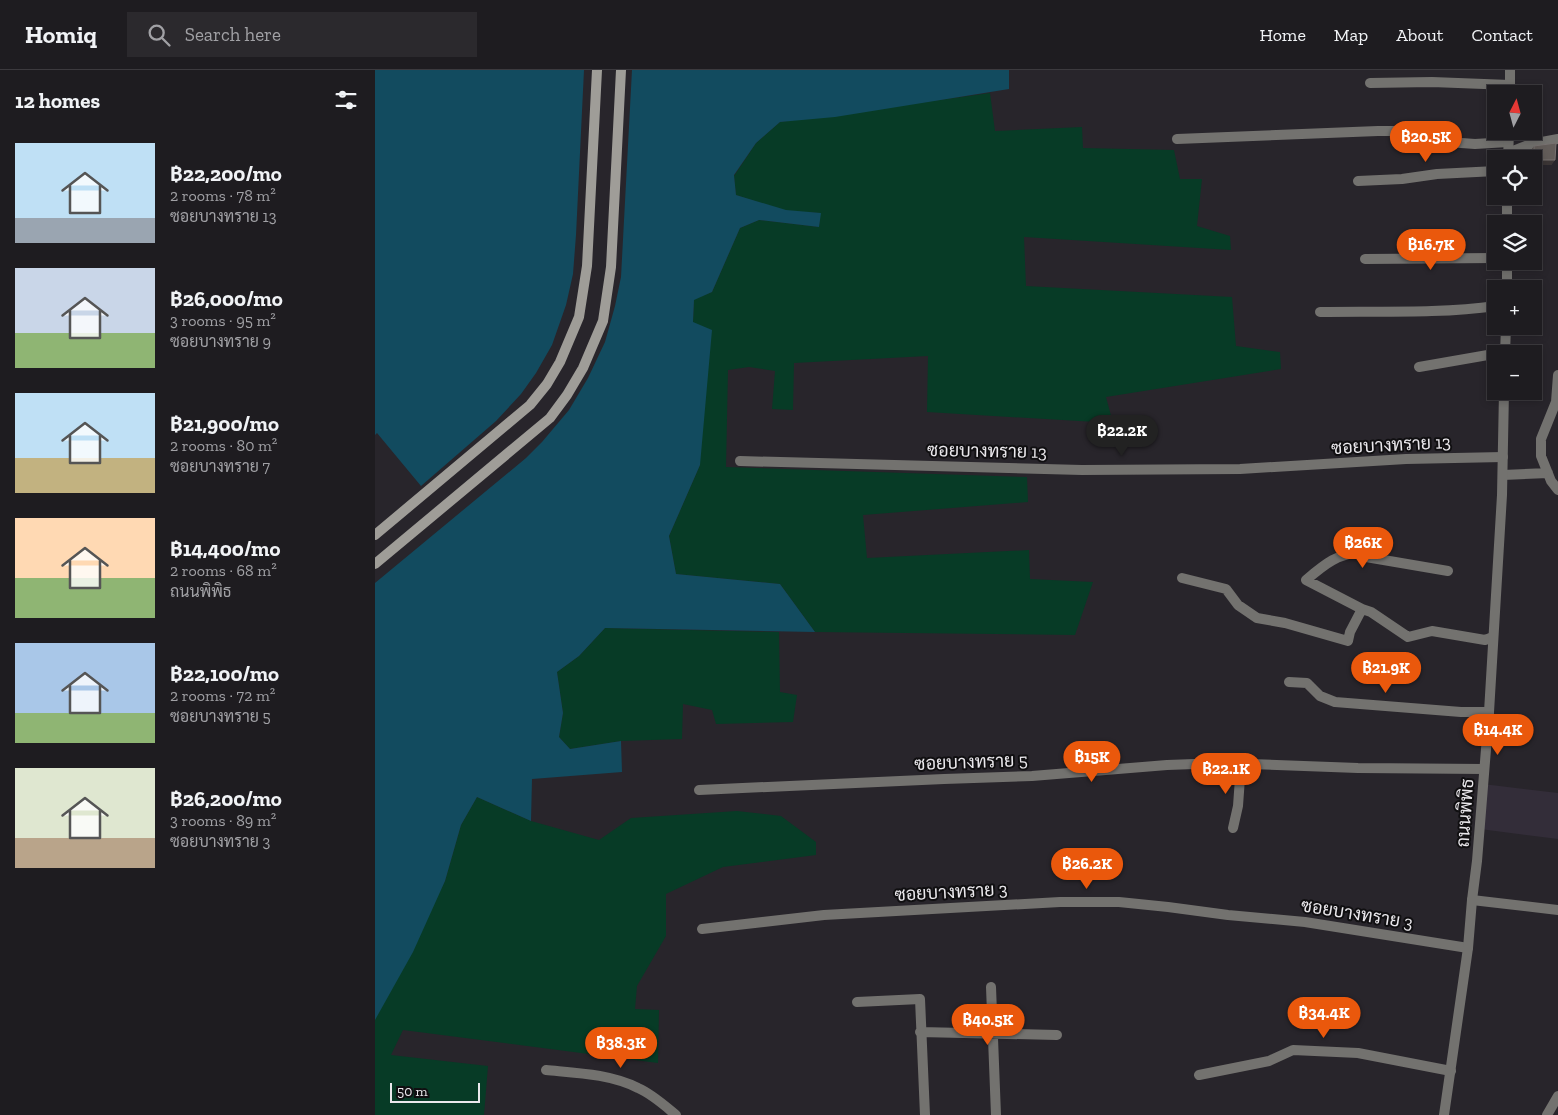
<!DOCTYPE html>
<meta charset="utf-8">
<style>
body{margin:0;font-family:"Zilla Slab",Sarabun,serif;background:#2b292d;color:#f1f3f6;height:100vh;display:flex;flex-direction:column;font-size:19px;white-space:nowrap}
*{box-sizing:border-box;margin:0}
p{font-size:16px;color:#a1a1a5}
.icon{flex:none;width:28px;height:28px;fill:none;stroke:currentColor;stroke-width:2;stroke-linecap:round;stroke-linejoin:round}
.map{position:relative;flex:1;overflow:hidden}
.sheet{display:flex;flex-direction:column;background:#1e1c20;width:375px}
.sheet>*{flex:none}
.needle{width:32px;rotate:6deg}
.tools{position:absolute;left:1112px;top:15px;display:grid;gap:10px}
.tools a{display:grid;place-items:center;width:55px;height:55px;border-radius:0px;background:#1e1c20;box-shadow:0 2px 8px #0003,0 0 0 1px #3c3a3e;font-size:25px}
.scale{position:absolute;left:15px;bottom:12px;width:90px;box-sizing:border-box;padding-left:5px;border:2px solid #eae8ec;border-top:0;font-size:14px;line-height:18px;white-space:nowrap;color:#eae8ec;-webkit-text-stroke:4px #100f11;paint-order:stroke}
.price{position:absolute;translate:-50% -42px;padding:0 11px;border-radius:18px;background:#ea580c;color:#fff;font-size:16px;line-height:32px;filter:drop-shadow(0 1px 2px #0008)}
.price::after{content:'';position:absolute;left:50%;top:30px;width:15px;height:11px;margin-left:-8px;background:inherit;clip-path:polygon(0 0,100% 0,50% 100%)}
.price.current{background:#222;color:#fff}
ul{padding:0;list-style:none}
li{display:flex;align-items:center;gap:15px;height:125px;padding:0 15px}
li span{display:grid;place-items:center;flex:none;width:140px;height:100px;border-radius:0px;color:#555}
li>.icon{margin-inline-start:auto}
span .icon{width:60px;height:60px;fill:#fffc;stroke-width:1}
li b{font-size:21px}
h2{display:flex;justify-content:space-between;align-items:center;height:60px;padding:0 15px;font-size:21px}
header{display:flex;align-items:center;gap:30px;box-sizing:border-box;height:70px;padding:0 25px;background:#1e1c20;border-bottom:1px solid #3c3a3e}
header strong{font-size:24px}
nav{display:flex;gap:28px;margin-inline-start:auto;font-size:18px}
.search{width:350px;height:45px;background:#2b292d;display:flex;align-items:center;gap:12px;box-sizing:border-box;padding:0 18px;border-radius:0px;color:#a1a1a5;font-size:19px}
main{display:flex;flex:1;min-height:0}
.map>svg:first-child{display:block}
.built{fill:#332d39}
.green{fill:#073b26}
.water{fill:#124b5f}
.pier{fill:#28252b}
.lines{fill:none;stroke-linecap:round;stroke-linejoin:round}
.minor{stroke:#73726f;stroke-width:10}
.tertiary{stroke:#73726f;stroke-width:10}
.secondary{stroke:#9f9d98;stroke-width:10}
.wall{fill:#524c48}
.shaded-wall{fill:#3b3535}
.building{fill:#635d5a;stroke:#787271}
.labels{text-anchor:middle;stroke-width:4;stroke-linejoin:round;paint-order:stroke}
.street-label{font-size:18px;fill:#eae8ec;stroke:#100f11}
</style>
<header>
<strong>Homiq</strong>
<div class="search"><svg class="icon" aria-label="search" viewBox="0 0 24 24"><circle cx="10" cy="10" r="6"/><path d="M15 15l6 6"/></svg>Search here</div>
<nav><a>Home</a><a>Map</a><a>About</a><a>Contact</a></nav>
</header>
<main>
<section class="sheet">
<h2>12 homes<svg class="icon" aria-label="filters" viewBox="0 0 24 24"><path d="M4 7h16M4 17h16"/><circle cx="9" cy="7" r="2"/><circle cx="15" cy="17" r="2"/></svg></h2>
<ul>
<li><span style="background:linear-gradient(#bfe0f5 75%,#9aa5b1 0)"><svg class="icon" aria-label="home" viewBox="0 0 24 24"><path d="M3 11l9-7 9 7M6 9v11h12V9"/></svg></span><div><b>฿22,200/mo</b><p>2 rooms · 78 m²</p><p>ซอยบางทราย 13</p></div></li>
<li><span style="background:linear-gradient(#c9d6e8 65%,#8fb573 0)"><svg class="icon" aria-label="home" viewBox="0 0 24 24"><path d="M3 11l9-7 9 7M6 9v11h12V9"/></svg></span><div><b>฿26,000/mo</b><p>3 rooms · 95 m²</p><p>ซอยบางทราย 9</p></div></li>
<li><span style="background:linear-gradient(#bfe0f5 65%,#c2b280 0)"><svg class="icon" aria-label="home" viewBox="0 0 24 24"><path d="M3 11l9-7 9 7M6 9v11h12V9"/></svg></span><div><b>฿21,900/mo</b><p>2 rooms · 80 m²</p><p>ซอยบางทราย 7</p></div></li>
<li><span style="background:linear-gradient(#ffd9b3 60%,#8fb573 0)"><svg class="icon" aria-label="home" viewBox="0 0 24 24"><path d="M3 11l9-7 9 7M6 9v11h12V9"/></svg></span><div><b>฿14,400/mo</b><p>2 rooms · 68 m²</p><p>ถนนพิพิธ</p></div></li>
<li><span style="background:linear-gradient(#a9c7e8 70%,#8fb573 0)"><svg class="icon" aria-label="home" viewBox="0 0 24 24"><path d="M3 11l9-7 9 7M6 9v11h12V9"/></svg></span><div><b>฿22,100/mo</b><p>2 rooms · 72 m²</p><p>ซอยบางทราย 5</p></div></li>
<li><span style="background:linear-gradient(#dfe7d0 70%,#b9a48a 0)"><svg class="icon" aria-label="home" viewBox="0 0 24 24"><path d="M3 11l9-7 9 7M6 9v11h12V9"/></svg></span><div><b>฿26,200/mo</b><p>3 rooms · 89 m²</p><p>ซอยบางทราย 3</p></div></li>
</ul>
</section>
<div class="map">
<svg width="1183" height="1045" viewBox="0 0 1183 1045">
<rect width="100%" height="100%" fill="#28252b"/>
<!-- built -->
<path class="built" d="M1108,714L1183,723V769L1105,759Z"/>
<!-- green -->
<path class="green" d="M615,23L620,61L707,57L708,78L799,80L805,109H827L822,156L855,166L856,180L649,167L651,216L857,227L861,276L905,282L906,299L731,327L738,353L552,342L553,286L419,293L418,340L397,339L400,301L374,297L353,300L351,397L652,407L653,432L488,445L492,488L654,480L655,509L718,512L700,565L440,562L405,514L301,504L294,466L325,395L318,252L319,229L337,222L365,158L384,150L444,157L445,143L411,141L361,125L359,106L381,73L405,52Z
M230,558L404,562L405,622L422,625L418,652L341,654L337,640L308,634L307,669L246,671L195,679L184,667L188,643L182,602L204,586Z
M102,727L156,751L224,770L256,748L362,741L406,746L441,772V785L348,797L291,824V866L262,916L260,939L284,940L283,993L28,960L16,985L113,996L109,1045H0V948L70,811L86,755Z"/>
<!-- water -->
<path class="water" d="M0,0H634V19L460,47L405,52L381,73L359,105L361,125L411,140L446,143L444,157L384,150L365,158L337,222L319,230L318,252L337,260L325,395L294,466L301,504L405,514L440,562L230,558L204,586L182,602L188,643L184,667L195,679L246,671L247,702L157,709L156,751L102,727L86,755L70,811L38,882L0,950Z"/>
<!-- pier -->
<path class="pier" d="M209,0H257L246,207L240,236L230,272L213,308L194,340L167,372L151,388L0,513V365L2,363L46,416L121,351L146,324L161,303L177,275L191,235L198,204L201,165Z"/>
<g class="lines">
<!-- minor -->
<path class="minor" d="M995,13L1057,12L1135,15
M802,69L1003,61H1046L1059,71L1100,74L1133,72
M1133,83L1156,74L1183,69
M983,111L1027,109L1062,104L1121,101
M990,189L1121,188
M945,242C1004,241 1063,244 1121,236
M1044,297L1130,282
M1183,305L1181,332L1166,369V386L1176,411L1183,420
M365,391L707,400L865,399L1031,389L1128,387
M1128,405L1173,403
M807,508L851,519L863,535L882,548L910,553L973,571L975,562L987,539L996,542L1033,567L1057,561L1110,570L1118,567
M987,539L931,510C951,493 962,484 989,481L991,487L1073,501
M914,612L932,613L945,626L960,632L1086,642H1114
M324,720L569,709L657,706L792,695L847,693L983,698L1109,699
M858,758L863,736L866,694
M1097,830L1183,840
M327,859L449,845L685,832H744L793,837L853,845L930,852L1093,878
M616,917L621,1045
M482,932L545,929L550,1045
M545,962L682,965
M171,1000C202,1003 235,1004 263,1018C277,1024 289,1035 301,1045
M824,1005L894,991L918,980L983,983L1076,1001
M1172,1045L1183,1026"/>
<!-- tertiary -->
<path class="tertiary" d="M1135,24V0
M1133,89L1134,61
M1132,154V126
M1132,191V219
M1130,284L1131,256
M1069,1045L1093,878L1097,830L1102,791L1114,642L1127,425L1129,321"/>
<!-- secondary -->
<path class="secondary" d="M0,465L155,335L172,314L185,292L204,247L212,196L222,0
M0,494L175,348L192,325L208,298L228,251L236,197L246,0"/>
</g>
<!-- wall -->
<path class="wall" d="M1159,76L1180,90L1176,95H1159V89H1155V82Z"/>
<!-- shaded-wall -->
<path class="shaded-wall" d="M1159,90H1180L1176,95H1159Z"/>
<!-- building -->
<path class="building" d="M1181,73L1180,90H1159V76Z"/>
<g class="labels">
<!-- street labels -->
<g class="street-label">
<text transform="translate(1016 375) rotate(-3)" y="6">ซอยบางทราย 13</text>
<text transform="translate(612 381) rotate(1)" y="6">ซอยบางทราย 13</text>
<text transform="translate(596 692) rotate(-2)" y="6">ซอยบางทราย 5</text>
<text transform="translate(1090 743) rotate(-86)" y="6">ถนนพิพิธ</text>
<text transform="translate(576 822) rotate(-3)" y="6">ซอยบางทราย 3</text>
<text transform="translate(982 844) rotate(9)" y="6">ซอยบางทราย 3</text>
</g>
</g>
</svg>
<div class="tools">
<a><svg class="needle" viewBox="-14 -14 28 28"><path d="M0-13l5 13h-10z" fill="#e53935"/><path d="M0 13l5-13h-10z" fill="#a1a1a5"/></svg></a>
<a><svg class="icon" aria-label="locate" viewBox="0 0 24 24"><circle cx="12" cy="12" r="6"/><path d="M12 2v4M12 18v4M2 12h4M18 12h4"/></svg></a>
<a><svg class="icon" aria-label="layers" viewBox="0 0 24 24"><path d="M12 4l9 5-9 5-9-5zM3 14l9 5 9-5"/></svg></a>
<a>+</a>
<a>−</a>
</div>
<div class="scale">50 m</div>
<b class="price" style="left:1051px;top:93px">฿20.5K</b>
<b class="price" style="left:1056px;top:201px">฿16.7K</b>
<b class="price current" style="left:747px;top:387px">฿22.2K</b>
<b class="price" style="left:988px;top:499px">฿26K</b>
<b class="price" style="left:1011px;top:624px">฿21.9K</b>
<b class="price" style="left:1123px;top:686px">฿14.4K</b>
<b class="price" style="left:717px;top:713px">฿15K</b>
<b class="price" style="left:851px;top:725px">฿22.1K</b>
<b class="price" style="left:712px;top:820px">฿26.2K</b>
<b class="price" style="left:949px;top:969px">฿34.4K</b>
<b class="price" style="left:613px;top:976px">฿40.5K</b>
<b class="price" style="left:246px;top:999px">฿38.3K</b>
</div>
</main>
